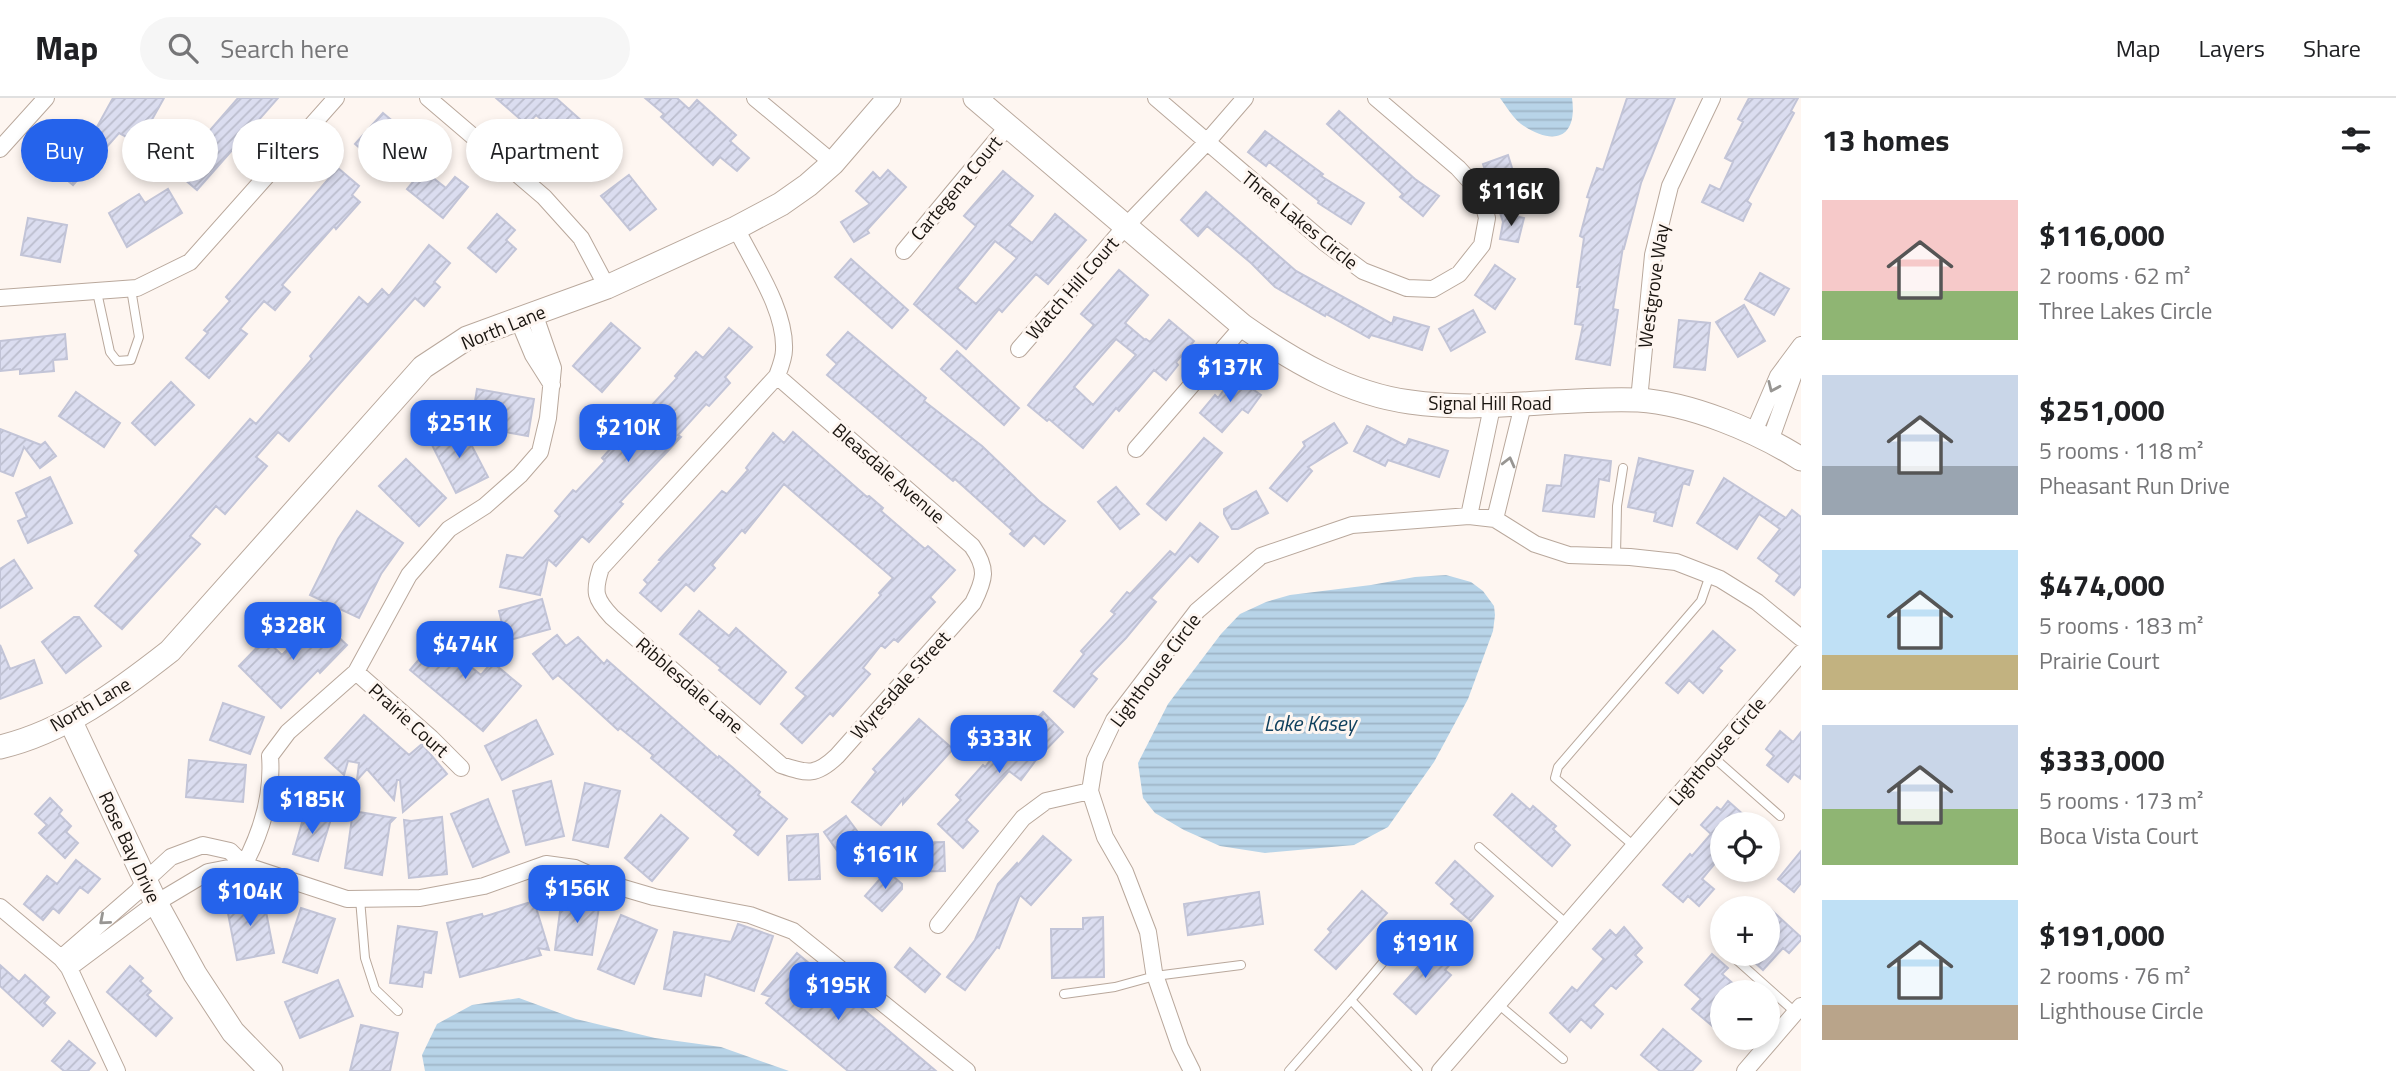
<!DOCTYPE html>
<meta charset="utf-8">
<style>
body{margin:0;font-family:"Titillium Web",sans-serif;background:#f6f6f6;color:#202124;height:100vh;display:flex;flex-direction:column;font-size:26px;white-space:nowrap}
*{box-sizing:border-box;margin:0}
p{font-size:23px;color:#757577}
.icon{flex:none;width:38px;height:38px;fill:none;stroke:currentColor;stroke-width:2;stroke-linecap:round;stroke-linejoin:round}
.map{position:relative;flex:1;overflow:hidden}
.side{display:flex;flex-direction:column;background:#fff;width:595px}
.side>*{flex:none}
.top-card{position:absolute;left:21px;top:21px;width:665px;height:63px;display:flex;gap:14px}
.tools{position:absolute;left:1710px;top:714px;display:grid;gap:14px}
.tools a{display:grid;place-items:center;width:70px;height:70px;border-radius:50%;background:#fff;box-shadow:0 4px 10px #0003;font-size:35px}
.price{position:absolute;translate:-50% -60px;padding:0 16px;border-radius:14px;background:#2563eb;color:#fff;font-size:23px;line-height:46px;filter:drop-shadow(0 2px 4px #0008)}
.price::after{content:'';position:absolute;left:50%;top:42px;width:21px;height:16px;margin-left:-10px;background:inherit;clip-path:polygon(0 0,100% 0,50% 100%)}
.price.on{background:#222;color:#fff}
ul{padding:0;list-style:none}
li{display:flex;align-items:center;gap:21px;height:175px;padding:0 21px}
li span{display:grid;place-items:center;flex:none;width:196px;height:140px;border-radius:0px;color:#555}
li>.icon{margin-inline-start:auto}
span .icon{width:84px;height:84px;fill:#fffc;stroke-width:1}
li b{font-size:30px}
h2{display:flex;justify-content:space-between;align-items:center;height:84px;padding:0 21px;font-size:30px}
.pill{padding:0 24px;border-radius:32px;background:#fff;box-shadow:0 4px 10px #0003;font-size:24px;line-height:63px}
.pill.on{background:#2563eb;color:#fff}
header{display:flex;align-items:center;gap:42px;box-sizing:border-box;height:98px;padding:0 35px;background:#fff;border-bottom:2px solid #e0e0e0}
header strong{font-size:33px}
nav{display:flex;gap:38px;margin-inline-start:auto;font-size:24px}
.search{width:490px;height:63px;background:#f6f6f6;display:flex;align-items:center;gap:18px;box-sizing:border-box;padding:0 24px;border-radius:38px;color:#757577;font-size:26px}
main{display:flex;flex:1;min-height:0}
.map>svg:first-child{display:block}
.water{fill:url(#water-rules)}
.building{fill:url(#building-hatch);stroke:#c2c4d7;stroke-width:2;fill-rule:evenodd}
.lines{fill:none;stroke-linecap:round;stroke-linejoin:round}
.lane-casing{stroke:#b9a89c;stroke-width:10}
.street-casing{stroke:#b9a89c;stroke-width:18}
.secondary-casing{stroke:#b9a89c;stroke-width:25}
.lane{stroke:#fff;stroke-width:8}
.street{stroke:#fff;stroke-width:16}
.secondary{stroke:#fff;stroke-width:23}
.oneway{stroke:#989693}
.labels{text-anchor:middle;stroke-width:6;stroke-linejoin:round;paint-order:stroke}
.street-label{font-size:19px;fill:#1a1510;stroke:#fef6f1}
.water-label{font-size:21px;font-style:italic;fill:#11415e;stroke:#fef6f1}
</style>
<header>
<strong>Map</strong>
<div class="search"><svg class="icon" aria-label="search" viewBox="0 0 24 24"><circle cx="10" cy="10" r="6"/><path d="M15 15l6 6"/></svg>Search here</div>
<nav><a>Map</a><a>Layers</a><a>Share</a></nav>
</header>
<main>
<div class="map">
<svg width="1801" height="973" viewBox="0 0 1801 973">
<defs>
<pattern id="water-rules" width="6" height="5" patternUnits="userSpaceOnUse" patternTransform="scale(1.75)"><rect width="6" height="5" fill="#b8d4e8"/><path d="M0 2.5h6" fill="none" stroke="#9eb5c6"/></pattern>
<pattern id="building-hatch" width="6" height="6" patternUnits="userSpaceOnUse" patternTransform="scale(1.75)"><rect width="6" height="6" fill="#dbddf0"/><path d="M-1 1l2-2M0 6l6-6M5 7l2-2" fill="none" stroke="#bbbdcd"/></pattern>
</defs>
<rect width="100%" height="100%" fill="#fef6f1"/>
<!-- water -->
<path class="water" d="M1500,0H1572C1578,42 1552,48 1521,26C1513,20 1506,8 1500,0Z
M1446,477L1471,484L1483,493L1494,508L1495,517L1493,533L1468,601L1434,664L1388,729L1354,747L1265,755L1220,748L1184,732L1155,715L1143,700L1138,665L1168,606L1221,536L1240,516L1266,504L1290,497L1371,487L1415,479Z
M519,900L576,921L655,940L721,949L789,973H425L422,957L437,926L472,907Z"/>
<!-- building -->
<path class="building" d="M113,0H164L140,43L142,47L119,35L73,87L49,67L82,29L92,38Z
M238,0H278L197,92L171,70L202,33L206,37Z
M496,0H556L602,41L594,50L606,61L595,74L580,61L574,69L556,54L566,43L536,17L527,27Z
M645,0H677L689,11L697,2L736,37L730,43L749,60L737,73L720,59L713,67L661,19L664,16Z
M1627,0H1675L1641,85L1624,150L1623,149L1613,211L1618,212L1610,267L1576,261L1583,227L1575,226L1580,189H1577L1584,140L1580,138L1590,100L1587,99L1597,70L1603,72Z
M1749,0H1798L1791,13L1794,15L1747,103L1751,106L1743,123L1702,104L1710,87L1720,92L1733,64L1725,60L1743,24L1738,21Z
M1339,13L1415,81L1439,98L1423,118L1400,99L1403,96L1327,26Z
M383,15L401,30L392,40L405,51L386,73L355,46Z
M1265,33L1323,76L1321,78L1364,105L1351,126L1318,105L1319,103L1269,64L1266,68L1248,54Z
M1508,57L1522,102L1498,110L1483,66Z
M338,70L359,88L352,97L360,104L336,131L334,128L282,187L290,194L275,212L264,203L240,231L247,236L209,280L186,260L208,235L204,232L230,203L226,199Z
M423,72L446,90L455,79L468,89L443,120L407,91Z
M888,72L906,89L867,132L869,135L854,144L841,124L870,106L856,93L873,74L880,81Z
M1003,73L1033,98L1009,127L1032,145L1055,116L1086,142L1048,186L1036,176L1002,214L999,211L966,251L914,206L976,128L964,118ZM995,143L1017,160L976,206L957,190Z
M629,77L656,111L630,132L601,98Z
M168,91L182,115L127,149L109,115L139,96L145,105Z
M1206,94L1296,173L1392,226L1394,219L1429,229L1422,252L1371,237L1369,240L1326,216L1325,218L1275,189L1251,165L1207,128L1198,138L1181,122Z
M1500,115L1524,120L1518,144L1500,141L1503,124Z
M497,116L515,132L506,142L516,151L496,174L468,150Z
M28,120L67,127L60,164L21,157Z
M429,147L450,165L434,184L440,189L424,208L415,200L289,343L278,334L256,359L267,368L225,416L216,408L190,438L200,446L122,531L95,508L139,457L135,453L250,321L256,326L312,261L310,258L359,199L368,207L382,191L389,198Z
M851,161L908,212L892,230L835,179Z
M1495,167L1515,181L1495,211L1475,197Z
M1119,172L1148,197L1125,225L1145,242L1146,241L1150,244L1169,222L1194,243L1176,264L1178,267L1166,282L1154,272L1119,313L1116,310L1083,350L1049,321L1047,323L1028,307L1094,227L1081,216ZM1116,241L1136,257L1093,307L1074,289Z
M1760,175L1789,191L1774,217L1745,201Z
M1744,207L1765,243L1738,259L1716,224Z
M1473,212L1485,234L1451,253L1439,231Z
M1679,222L1710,225L1705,272L1674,269Z
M611,225L640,250L602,294L573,268Z
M729,230L752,249L725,279L730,285L709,308L706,306L678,337L681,339L620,404L623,406L589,444L582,438L556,468L548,461L540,497L500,489L507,457L523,460L560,418L555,413L573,392L576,394L605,363L602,360L623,337L633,346L661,315L652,307L677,280L675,278L696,254L703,260Z
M848,234L926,300L924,303L982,348L1039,403L1065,423L1044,446L1034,437L1024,448L1010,436L1013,433L955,381L953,383L827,277L837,266L827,257Z
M65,236L67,261L53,262L54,273L20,276V271L0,273V243Z
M957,253L1019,310L1004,327L941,271Z
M1234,278L1261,297L1248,315L1242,311L1222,334L1200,315L1215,297L1218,300Z
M171,284L194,307L155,347L132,325Z
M477,291L534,301L528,338L471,328Z
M76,294L120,325L104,349L59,318Z
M1334,325L1347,345L1308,369L1312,373L1287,403L1270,390L1305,348L1303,344Z
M1367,328L1406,348L1409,341L1448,353L1439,379L1388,362L1385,368L1354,353Z
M462,329L488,379L456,395L431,345Z
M0,331L41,347L45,344L56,358L40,370L24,349L13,378L0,373Z
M793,334L867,399L869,398L883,410L881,413L925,451L928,448L955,472L930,499L935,504L898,544L894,541L885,550L881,547L863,570L870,576L833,618L830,615L802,645L781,626L806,598L796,590L881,497L879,495L893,480L784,386L745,435L742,432L712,467L715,470L694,493L686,486L661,513L640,495L648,486L644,482L661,463L659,462L722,393L727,396L748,372L746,370L773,335L784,345Z
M1204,340L1222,355L1166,422L1147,406Z
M1565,357L1611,363L1609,383L1599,381L1594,419L1543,413L1547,387L1561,388Z
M1639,360L1693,373L1689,387L1683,385L1672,428L1654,423L1656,415L1628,409Z
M406,361L446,400L419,428L379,388Z
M50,379L72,425L28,445L18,423L27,419L16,395Z
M1724,380L1786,420L1792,412L1801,419V488L1794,497L1776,483L1780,477L1758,460L1780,431L1759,416L1737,451L1697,425Z
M1116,389L1139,416L1120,431L1098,404Z
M1256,393L1268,415L1238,431H1232L1224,416V411Z
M357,413L403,445L381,476L359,520L310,497L338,441Z
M1200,425L1218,439L1198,464L1190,457L1151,500L1156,504L1126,540L1091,576L1097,581L1074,609L1054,593L1084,556L1081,553L1115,516L1111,513L1127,494L1130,496L1170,453L1175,457Z
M14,462L32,490L0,510V471Z
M542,501L550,531L506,543L499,513Z
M699,513L729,538L736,530L786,574L760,606L719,572L721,570L680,536Z
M74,519H79L101,548L66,575L42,544Z
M318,520L347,547L320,575L318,572L281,610L239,568L265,541L282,557Z
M445,531L468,550L460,560L481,577L492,564L521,588L483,633L410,572Z
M1713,533L1735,552L1718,570L1722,573L1703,595L1689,582L1678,595L1666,585Z
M557,537L566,548L578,539L604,566L607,562L718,660L719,658L732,669L760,694L758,697L787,721L758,757L734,737L737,733L651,660L653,657L620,630L618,632L558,577L553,581L533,556Z
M0,547L10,571L34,562L42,585L0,601Z
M223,605L264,619L250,656L210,642Z
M1043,614L1063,634L1036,662L1021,682L1009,673L966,722L978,733L963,750L938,726L961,702L956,697L983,667L985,669L1009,639L1014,643Z
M364,617L409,657L422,646L447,676L403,714L400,682H397L394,702L367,671L357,682L359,665L348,663L344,677L325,660Z
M919,621L953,651L903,706V701L881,727L852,704L876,674L873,671Z
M536,622L553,656L502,682L485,648Z
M1780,633L1793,644L1801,634V681L1794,676L1788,684L1767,667L1774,658L1766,651Z
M189,662L246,667L243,704L186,699Z
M551,683L564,738L526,747L513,693Z
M585,685L620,693L608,749L573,742Z
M1512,696L1530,712L1533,708L1556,728L1553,731L1570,747L1552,768L1494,717Z
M50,700L62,712L59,716L71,728L66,734L78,745L65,760L39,735L47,727L35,716Z
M488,701L509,754L473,769L451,716Z
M1728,703L1754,726H1722V757L1702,781L1714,791L1699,808L1688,798L1683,804L1663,787L1690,756L1692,758L1711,736L1701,727L1717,709L1721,712Z
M353,713L395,720L390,725L382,777L345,770Z
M305,714L331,721L318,763L293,756Z
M661,717L688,740L652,783L625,760Z
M846,718L866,745L843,761L824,734Z
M442,719L447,776L409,780L404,722L411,723Z
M818,736L820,781L789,782L787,738Z
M1043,738L1071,762L1031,807L1020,797L999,850L997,849L965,892L947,879L975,842L998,786L1017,765L1018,767Z
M944,744L945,773L904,774L903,745Z
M1801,753V785L1794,794L1778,781Z
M76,762L100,781L88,795L80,789L59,815L53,810L43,822L24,806L47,778L57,786Z
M1455,763L1493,798L1471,823L1451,806L1455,802L1436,785Z
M887,773L902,786V791L882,813L865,798Z
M1362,793L1387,815L1336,871L1315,852L1331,834L1328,831Z
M1259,794L1263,826L1188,837L1184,806Z
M263,798L274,855L237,862L226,805Z
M562,798L600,802L592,857L555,852Z
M534,803L549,852L538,850L541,857L460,879L447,825L482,816L483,819Z
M1768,809L1801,839V842L1789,855L1783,850L1763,872L1753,863L1760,856H1768Z
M301,810L335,821L317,875L283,864Z
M621,817L657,832L634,886L598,871Z
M1103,819L1104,879L1052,880L1051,831H1083V820Z
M738,826L773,838L754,893L705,876L701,898L664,891L674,834L731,844Z
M398,828L437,834L431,875L424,874L422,889L390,885Z
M1624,829L1642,850L1635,857L1642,864L1616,891L1611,887L1593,907L1603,916L1591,930L1581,921L1570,934L1550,915L1572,889L1577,893L1604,861L1593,851L1610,832L1616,838Z
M1437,847L1454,862L1445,872L1451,877L1416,916L1394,896Z
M910,850L940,876L925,894L895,869Z
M797,855L869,916L936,973H848L766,905L771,899L762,896Z
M1712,856L1728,870L1722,876L1743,894H1722V936L1692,911L1701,901L1685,887Z
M0,867L19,884L25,877L49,899L44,905L55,915L43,928L0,888Z
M130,868L143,880L140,883L151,893L147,897L172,920L156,938L107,894Z
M338,882L353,918L300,940L285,904Z
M361,927L398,935L390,973H350Z
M1663,931L1701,963L1692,973H1660L1641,957Z
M69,943L95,965L88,973H64L52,963Z"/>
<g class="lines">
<!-- lane casing -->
<g class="lane-casing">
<path id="lane" d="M97,194L110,254L117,263L131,262L139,239L131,191
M1616,458L1617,408L1623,370
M1712,658L1780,718
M1634,748L1555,680L1558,669L1701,503L1710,477
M1479,749L1567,826
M360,801L365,860L375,891L398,913
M1407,836L1351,902L1418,973
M1730,856L1795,914
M1064,896L1115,889L1155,878L1241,867
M1498,906L1563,961
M1289,973L1351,902"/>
</g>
<!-- street casing -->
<g class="street-casing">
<path id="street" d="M428,0L544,99L581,140L607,189
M755,0L833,65
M1156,0L1324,144L1363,173L1407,190L1433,191L1459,176L1482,147L1487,120L1480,94L1458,70L1376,0
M0,51L46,0
M736,130C753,165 786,212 784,252C784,260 780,270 777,278L601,470C593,494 595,501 612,519L781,667C808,676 816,678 837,658L973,505C985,481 988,471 972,448L777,278
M904,153L1008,28
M0,200L137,190L190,164L336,0
M518,221L533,257L552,287
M1019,251L1125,129L1206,45L1245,0
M1639,302L1653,157L1670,88L1712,0
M1753,336L1778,278L1801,247
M1770,343L1801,256
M1136,351L1243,228
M1469,418L1492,309
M1495,421L1523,307
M356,574L431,640L461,670
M244,767C262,733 273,697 270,658L288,634L356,574L409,477L449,431L485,408L520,377L540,354L548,320L553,270L534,215
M0,809L61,860L69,870L117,973
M938,827L1023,720L1046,703L1090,693
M61,860L138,793L146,782L171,759L203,747L230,753L244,767L347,801L420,800L484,788L546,766L575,770L613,787L654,799L750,817L793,833L967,973
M69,870L156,805L208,774L244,767
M1192,973L1180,949L1154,874L1148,834L1125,774L1105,739L1090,693L1095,662L1114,622L1197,513L1261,458L1352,427L1469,418L1495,421L1535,446L1569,457L1630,459L1676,464L1720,481L1757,504L1801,540
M1440,973L1801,555
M1745,973L1801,908"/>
</g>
<!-- secondary casing -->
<g class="secondary-casing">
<path id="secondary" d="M975,0L1243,228C1293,263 1349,296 1410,304C1486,315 1562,299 1638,302C1690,305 1757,333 1801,361
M70,622L156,805L195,876L233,934L271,973
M0,649C64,634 119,593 170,553L423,269L467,240L607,189L736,130L781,106L808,87L833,65L889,0"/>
</g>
<!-- lane -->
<use href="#lane" class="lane"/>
<!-- street -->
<use href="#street" class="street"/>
<!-- secondary -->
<use href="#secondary" class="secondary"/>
</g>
<!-- one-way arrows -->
<defs><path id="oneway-chevron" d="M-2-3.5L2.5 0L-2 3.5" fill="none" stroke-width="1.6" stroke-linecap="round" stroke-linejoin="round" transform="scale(1.75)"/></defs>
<g class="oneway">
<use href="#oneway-chevron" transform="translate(1773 289) rotate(114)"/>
<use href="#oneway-chevron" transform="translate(1509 364) rotate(-76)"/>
<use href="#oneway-chevron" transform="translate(104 822) rotate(139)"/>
</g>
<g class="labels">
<!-- street labels -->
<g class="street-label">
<text transform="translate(956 90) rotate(-50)" y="7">Cartegena Court</text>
<text transform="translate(1300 122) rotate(39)" y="7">Three Lakes Circle</text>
<text transform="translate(1653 188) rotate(-82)" y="7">Westgrove Way</text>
<text transform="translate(1072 190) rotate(-49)" y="7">Watch Hill Court</text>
<text transform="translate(503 229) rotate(-22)" y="7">North Lane</text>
<text x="1490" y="312">Signal Hill Road</text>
<text transform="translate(889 375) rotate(41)" y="7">Bleasdale Avenue</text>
<text transform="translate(1155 572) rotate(-53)" y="7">Lighthouse Circle</text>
<text transform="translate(690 587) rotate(41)" y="7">Ribblesdale Lane</text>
<text transform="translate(900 587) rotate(-48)" y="7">Wyresdale Street</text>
<text transform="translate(90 606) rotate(-30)" y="7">North Lane</text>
<text transform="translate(409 622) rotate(42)" y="7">Prairie Court</text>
<text transform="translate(1717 653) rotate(-49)" y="7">Lighthouse Circle</text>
<text transform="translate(130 749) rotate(65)" y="7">Rose Bay Drive</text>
</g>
<!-- water labels -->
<g class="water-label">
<text x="1310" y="633">Lake Kasey</text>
</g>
</g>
</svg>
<div class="tools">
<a><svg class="icon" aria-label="locate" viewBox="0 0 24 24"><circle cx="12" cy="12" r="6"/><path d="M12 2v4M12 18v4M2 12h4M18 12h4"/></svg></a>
<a>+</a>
<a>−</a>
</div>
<b class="price on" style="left:1511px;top:130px">$116K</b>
<b class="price" style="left:1230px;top:306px">$137K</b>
<b class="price" style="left:459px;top:362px">$251K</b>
<b class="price" style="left:628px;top:366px">$210K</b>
<b class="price" style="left:293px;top:564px">$328K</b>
<b class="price" style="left:465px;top:583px">$474K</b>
<b class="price" style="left:999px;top:677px">$333K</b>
<b class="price" style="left:312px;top:738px">$185K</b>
<b class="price" style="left:885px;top:793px">$161K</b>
<b class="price" style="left:577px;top:827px">$156K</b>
<b class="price" style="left:250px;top:830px">$104K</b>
<b class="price" style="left:1425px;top:882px">$191K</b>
<b class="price" style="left:838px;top:924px">$195K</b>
<div class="top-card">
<a class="pill on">Buy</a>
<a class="pill">Rent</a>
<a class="pill">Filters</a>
<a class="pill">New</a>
<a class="pill">Apartment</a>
</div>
</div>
<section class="side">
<h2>13 homes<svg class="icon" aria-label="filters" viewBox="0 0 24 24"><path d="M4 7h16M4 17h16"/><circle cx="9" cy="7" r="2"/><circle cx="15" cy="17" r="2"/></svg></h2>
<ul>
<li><span style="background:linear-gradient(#f6c9c9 65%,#8fb573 0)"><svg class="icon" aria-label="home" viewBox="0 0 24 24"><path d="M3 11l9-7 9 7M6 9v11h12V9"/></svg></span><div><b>$116,000</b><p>2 rooms · 62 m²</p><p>Three Lakes Circle</p></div></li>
<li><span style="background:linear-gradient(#c9d6e8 65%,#9aa5b1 0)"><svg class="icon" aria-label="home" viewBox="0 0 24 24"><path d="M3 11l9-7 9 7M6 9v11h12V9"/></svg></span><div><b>$251,000</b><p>5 rooms · 118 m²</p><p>Pheasant Run Drive</p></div></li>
<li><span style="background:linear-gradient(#bfe0f5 75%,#c2b280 0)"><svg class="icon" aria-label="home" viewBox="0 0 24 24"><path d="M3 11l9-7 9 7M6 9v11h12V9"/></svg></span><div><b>$474,000</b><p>5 rooms · 183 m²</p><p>Prairie Court</p></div></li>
<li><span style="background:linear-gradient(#c9d6e8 60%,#8fb573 0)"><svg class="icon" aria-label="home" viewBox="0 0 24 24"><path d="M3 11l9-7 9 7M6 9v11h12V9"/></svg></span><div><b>$333,000</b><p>5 rooms · 173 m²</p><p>Boca Vista Court</p></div></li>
<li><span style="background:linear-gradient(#bfe0f5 75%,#b9a48a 0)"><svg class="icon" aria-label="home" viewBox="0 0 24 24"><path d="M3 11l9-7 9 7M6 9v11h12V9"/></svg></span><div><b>$191,000</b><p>2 rooms · 76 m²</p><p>Lighthouse Circle</p></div></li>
</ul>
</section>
</main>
